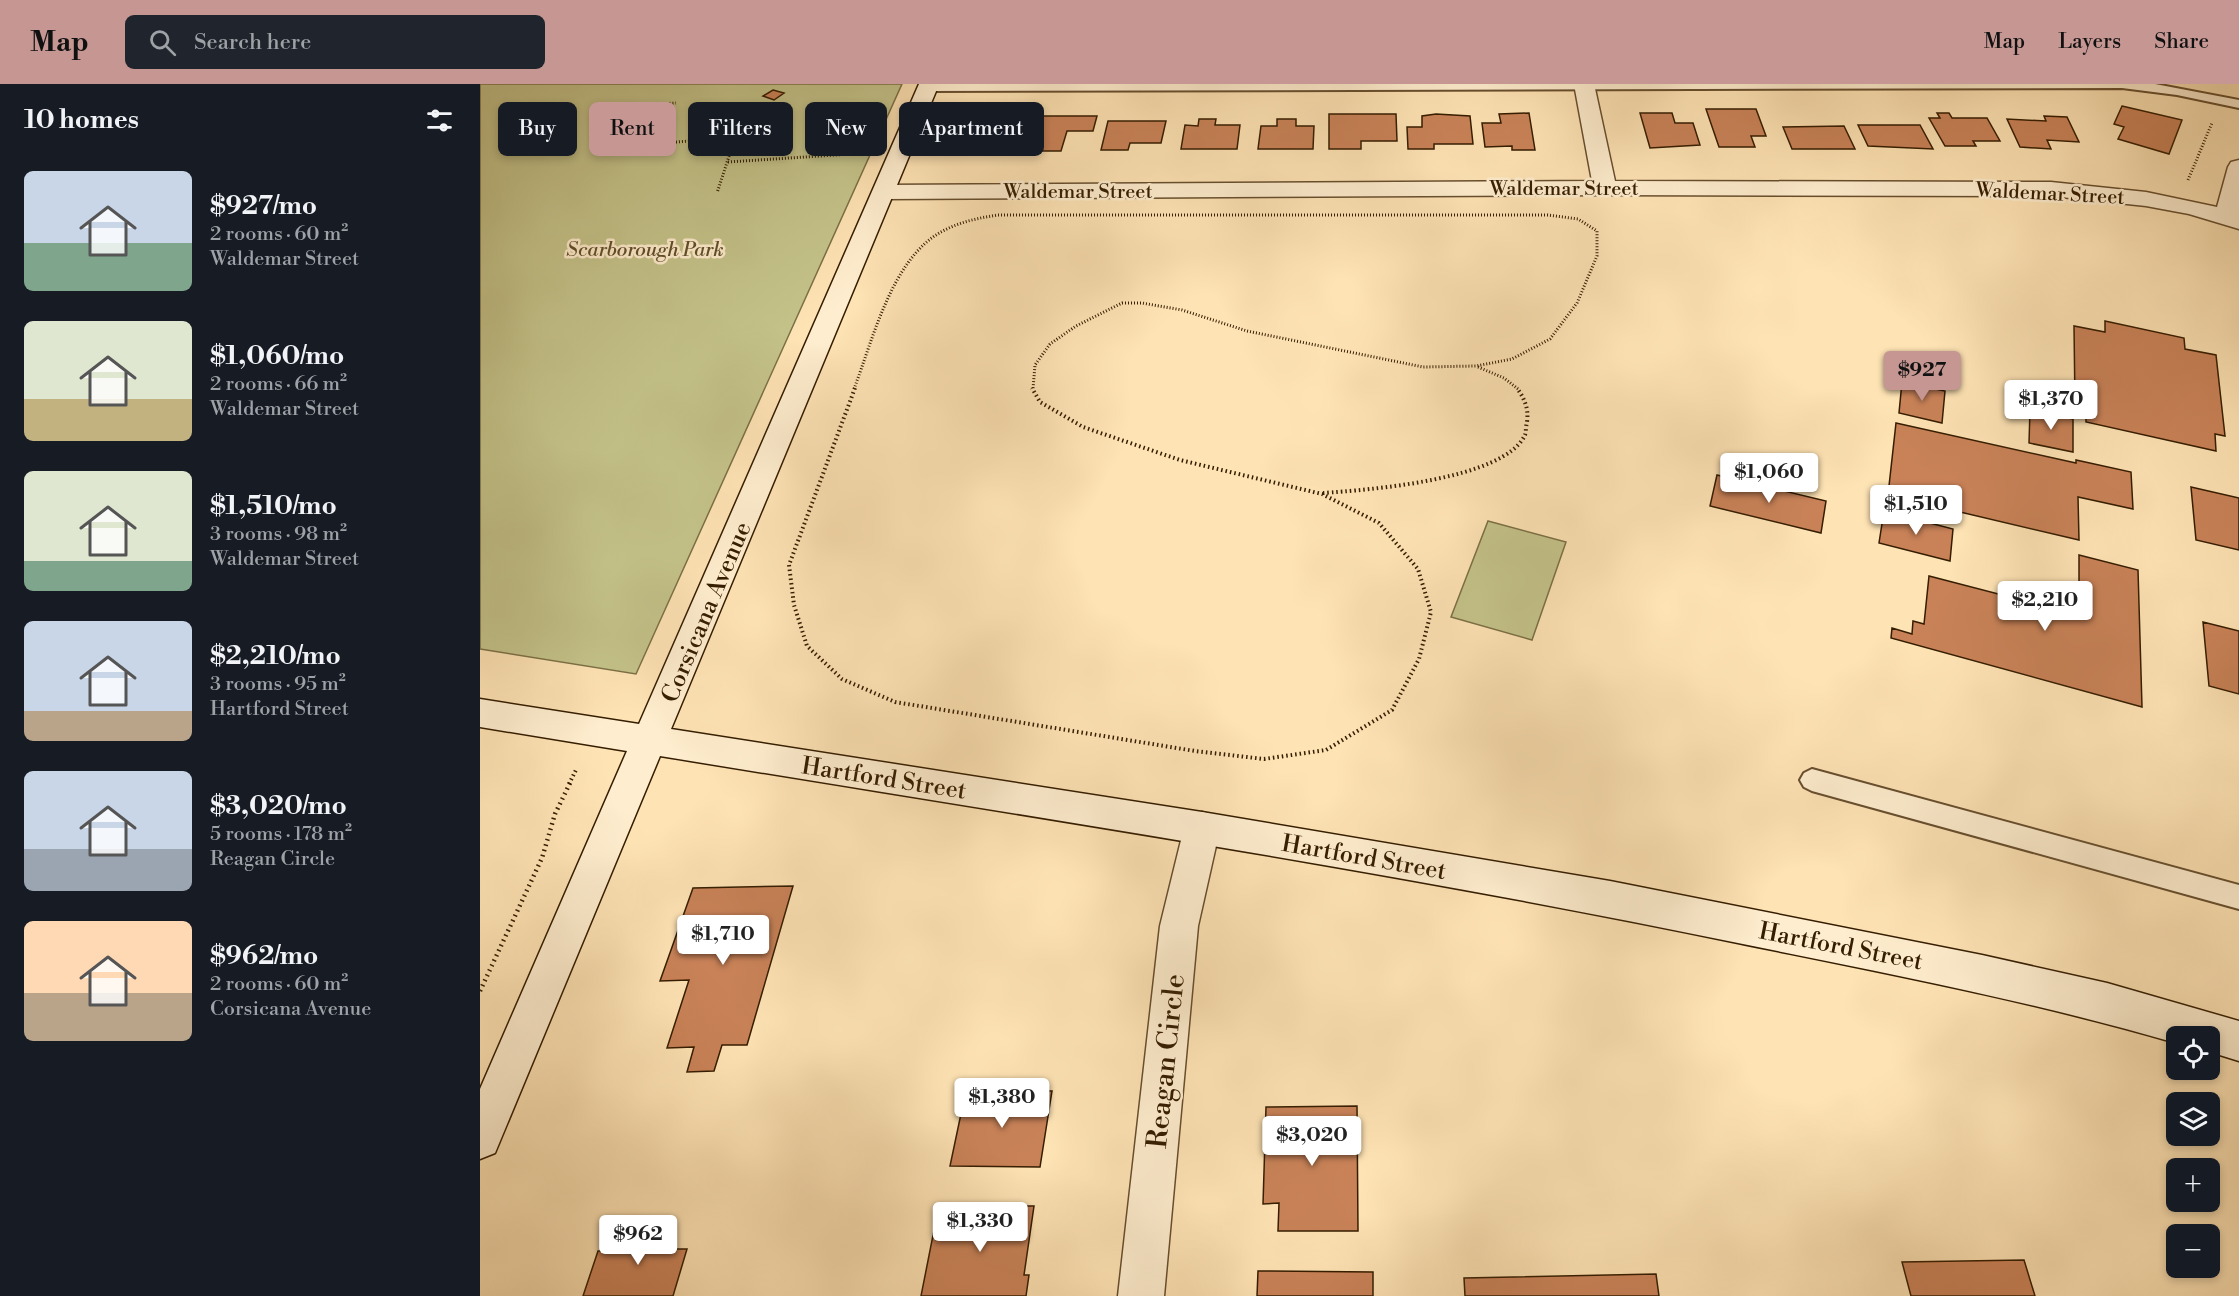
<!DOCTYPE html>
<meta charset="utf-8">
<style>
body{margin:0;font-family:"Libre Bodoni",serif;background:#20242c;color:#f1f3f6;height:100vh;display:flex;flex-direction:column;font-size:22px;white-space:nowrap}
*{box-sizing:border-box;margin:0}
p{font-size:20px;color:#9ea1a6}
.icon{flex:none;width:33px;height:33px;fill:none;stroke:currentColor;stroke-width:2;stroke-linecap:round;stroke-linejoin:round}
.map{position:relative;flex:1;overflow:hidden}
.side{display:flex;flex-direction:column;background:#171b24;width:480px}
.side>*{flex:none}
.banner{position:absolute;left:18px;top:18px;width:570px;height:54px;display:flex;gap:12px}
.buttons{position:absolute;left:1686px;top:942px;display:grid;gap:12px}
.buttons a{display:grid;place-items:center;width:54px;height:54px;border-radius:9px;background:#171b24;box-shadow:0 3px 9px #0003;font-size:30px}
.price{position:absolute;translate:-50% -51px;padding:0 14px;border-radius:6px;background:#fff;color:#222;font-size:20px;line-height:39px;filter:drop-shadow(0 2px 3px #0008)}
.price::after{content:'';position:absolute;left:50%;top:36px;width:18px;height:14px;margin-left:-9px;background:inherit;clip-path:polygon(0 0,100% 0,50% 100%)}
.price.current{background:#c59692;color:#111}
ul{padding:0;list-style:none}
li{display:flex;align-items:center;gap:18px;height:150px;padding:0 24px}
li span{display:grid;place-items:center;flex:none;width:168px;height:120px;border-radius:9px;color:#555}
li>.icon{margin-inline-start:auto}
span .icon{width:72px;height:72px;fill:#fffc;stroke-width:1}
li b{font-size:26px}
h2{display:flex;justify-content:space-between;align-items:center;height:72px;padding:0 24px;font-size:26px}
.chip{padding:0 21px;border-radius:9px;background:#171b24;box-shadow:0 3px 9px #0003;font-size:21px;line-height:54px}
.chip.current{background:#c59692;color:#111}
header{display:flex;align-items:center;gap:36px;box-sizing:border-box;height:84px;padding:0 30px;background:#c59692;color:#111}
header strong{font-size:28px}
nav{display:flex;gap:33px;margin-inline-start:auto;font-size:21px}
.search{width:420px;height:54px;background:#20242c;display:flex;align-items:center;gap:15px;box-sizing:border-box;padding:0 21px;border-radius:9px;color:#9ea1a6;font-size:22px}
main{display:flex;flex:1;min-height:0}
.map>svg:first-child{display:block}
.green{fill:#c4c38a;stroke:#7c7046;stroke-width:1.5}
.building{fill:#c98258;stroke:#351d01;stroke-width:1.5}
.lines{fill:none;stroke-linecap:round;stroke-linejoin:round}
.lane-casing{stroke:#674e2e;stroke-width:4}
.street-casing{stroke:#674e2e;stroke-width:3}
.secondary-casing{stroke:#351d01;stroke-width:3}
.path-far2{stroke:#351d01;stroke-width:3;stroke-dasharray:1 2;stroke-linecap:butt}
.path-far1{stroke:#351d01;stroke-width:4;stroke-dasharray:1.5 3;stroke-linecap:butt}
.path{stroke:#351d01;stroke-width:4.5;stroke-dasharray:1.5 4;stroke-linecap:butt}
.lane{fill:#feedce;fill-rule:evenodd}
.street{fill:#feedce;fill-rule:evenodd}
.secondary{fill:#feedce;fill-rule:evenodd}
.labels{text-anchor:middle;stroke-width:5;stroke-linejoin:round;paint-order:stroke}
.far-street-label{font-size:20px;fill:#351d01;stroke:#feedce}
.far-park-label{font-size:20px;font-style:italic;fill:#604f2a;stroke:#feedce}
.street-label{font-size:24px;fill:#351d01;stroke:#feedce}
.near-street-label{font-size:28px;fill:#351d01;stroke:#feedce}
</style>
<header>
<strong>Map</strong>
<div class="search"><svg class="icon" aria-label="search" viewBox="0 0 24 24"><circle cx="10" cy="10" r="6"/><path d="M15 15l6 6"/></svg>Search here</div>
<nav><a>Map</a><a>Layers</a><a>Share</a></nav>
</header>
<main>
<section class="side">
<h2>10 homes<svg class="icon" aria-label="filters" viewBox="0 0 24 24"><path d="M4 7h16M4 17h16"/><circle cx="9" cy="7" r="2"/><circle cx="15" cy="17" r="2"/></svg></h2>
<ul>
<li><span style="background:linear-gradient(#c9d6e8 60%,#7fa58c 0)"><svg class="icon" aria-label="home" viewBox="0 0 24 24"><path d="M3 11l9-7 9 7M6 9v11h12V9"/></svg></span><div><b>$927/mo</b><p>2 rooms · 60 m²</p><p>Waldemar Street</p></div></li>
<li><span style="background:linear-gradient(#dfe7d0 65%,#c2b280 0)"><svg class="icon" aria-label="home" viewBox="0 0 24 24"><path d="M3 11l9-7 9 7M6 9v11h12V9"/></svg></span><div><b>$1,060/mo</b><p>2 rooms · 66 m²</p><p>Waldemar Street</p></div></li>
<li><span style="background:linear-gradient(#dfe7d0 75%,#7fa58c 0)"><svg class="icon" aria-label="home" viewBox="0 0 24 24"><path d="M3 11l9-7 9 7M6 9v11h12V9"/></svg></span><div><b>$1,510/mo</b><p>3 rooms · 98 m²</p><p>Waldemar Street</p></div></li>
<li><span style="background:linear-gradient(#c9d6e8 75%,#b9a48a 0)"><svg class="icon" aria-label="home" viewBox="0 0 24 24"><path d="M3 11l9-7 9 7M6 9v11h12V9"/></svg></span><div><b>$2,210/mo</b><p>3 rooms · 95 m²</p><p>Hartford Street</p></div></li>
<li><span style="background:linear-gradient(#c9d6e8 65%,#9aa5b1 0)"><svg class="icon" aria-label="home" viewBox="0 0 24 24"><path d="M3 11l9-7 9 7M6 9v11h12V9"/></svg></span><div><b>$3,020/mo</b><p>5 rooms · 178 m²</p><p>Reagan Circle</p></div></li>
<li><span style="background:linear-gradient(#ffd9b3 60%,#b9a48a 0)"><svg class="icon" aria-label="home" viewBox="0 0 24 24"><path d="M3 11l9-7 9 7M6 9v11h12V9"/></svg></span><div><b>$962/mo</b><p>2 rooms · 60 m²</p><p>Corsicana Avenue</p></div></li>
</ul>
</section>
<div class="map">
<svg width="1759" height="1212" viewBox="0 0 1759 1212">
<rect width="100%" height="100%" fill="#fee3b4"/>
<filter id="stains"><feTurbulence type="fractalNoise" baseFrequency=".00333" numOctaves="4"/><feColorMatrix values="0 0 0 0 .2 0 0 0 0 .09 0 0 0 0 .02 0 0 0 .5 -.17"/></filter>
<radialGradient id="worn" r=".72"><stop offset=".6" stop-color="#630" stop-opacity="0"/><stop offset="1" stop-color="#630" stop-opacity=".3"/></radialGradient>
<!-- green -->
<path class="green" d="M0,0H422L156,590L0,565Z
M1008,437L1086,458L1052,556L971,533Z"/>
<!-- building -->
<path class="building" d="M293,6L304,9L294,16L283,12Z
M1642,22L1702,36L1689,70L1638,55L1644,43L1634,40Z
M188,23L180,43L140,45L150,25Z
M1226,25H1276L1286,52H1271L1275,63H1239Z
M282,28L288,29H295L288,37L275,36Z
M1049,29L1055,66H1032V62L1005,63L1002,39H1021L1019,30Z
M1160,29H1192L1195,39H1213L1220,61L1170,64Z
M1457,29H1469L1472,34H1507L1520,57H1493L1496,62H1465L1449,34H1460Z
M521,30L518,41H536L529,64L477,67L490,31Z
M849,30H916L917,57H881V65H849Z
M956,30L990,32L993,60H954V65H928L927,43H942V32Z
M555,32H617L613,47H587L581,67H544Z
M1564,32L1587,33L1599,58L1567,56L1571,65L1540,63L1527,35L1566,37Z
M719,35H736L735,41H760L757,65H701L705,41L718,42Z
M797,35H816V42H834L833,65H778L781,42H797Z
M628,37H686L681,59H650L648,66H621Z
M1378,41H1440L1453,65L1388,62Z
M1364,42L1375,65H1312L1303,43Z
M1625,237L1704,254L1705,265L1736,271L1745,352L1735,350L1736,367L1606,338V324L1595,321L1594,242L1625,248Z
M1422,298L1465,307L1462,339L1419,329Z
M1550,326L1593,335V368L1549,359Z
M1416,339L1596,379V376L1651,388L1653,425L1598,413L1599,456L1408,411Z
M1237,391L1346,417L1341,449L1230,422Z
M1711,403L1759,414V466L1716,456Z
M1404,427L1473,445L1470,477L1399,459Z
M1599,471L1658,486L1662,623L1411,554L1412,544L1432,550L1433,537L1444,540L1449,492L1599,531Z
M1723,538L1759,547V610L1729,602Z
M313,802L267,961H242L234,987L207,988L214,963L187,964L209,896L180,897L213,804Z
M486,1006L572,1007L560,1083L470,1082Z
M877,1022L878,1147H798L799,1119L783,1120L786,1023Z
M496,1122H554L544,1191H549L546,1212H441L457,1131H495Z
M158,1139H192L184,1165H207L193,1212H103L118,1167H149Z
M1544,1176L1555,1212H1431L1422,1178Z
M778,1187L893,1188V1212H777Z
M1176,1190L1179,1212H985L984,1194Z"/>
<g class="lines">
<!-- lane casing -->
<g class="lane-casing">
<path id="lane" d="M443,0H1675L1759,16V24L1697,11L1642,4L448,7L443,6L441,3Z
M1332,685L1759,801V825L1332,707L1324,703L1320,696L1324,689Z"/>
</g>
<!-- street casing -->
<g class="street-casing">
<path id="street" d="M1094,0H1114L1135,97L1571,98L1666,108L1737,123L1748,83L1751,78L1759,76V145L1709,130L1666,122L1571,112L1125,111L405,115L397,113L394,108L397,103L405,101L1112,97Z
M722,728L735,732L740,744L718,842L684,1212H638L680,842L704,744L709,732Z"/>
</g>
<!-- secondary casing -->
<g class="secondary-casing">
<path id="secondary" d="M439,0H459L191,645L722,728L1130,797L1502,871L1627,899L1759,937V977L1730,968V952H1696V959C1552,917 1405,889 1258,859C901,785 540,731 180,672L15,1069L0,1075V1005L147,667L0,643V615L159,640Z"/>
</g>
<!-- path-far2 -->
<path class="path-far2" d="M181,44L139,46L150,22L196,19
M255,54L259,41
M166,60L255,54L237,109
M248,78L371,70
M1708,96L1732,39
M998,283L1024,294L1038,305
M374,305C393,255 412,175 461,148C479,138 498,134 518,131H1068L1098,135L1117,147V172L1097,219L1070,255L1032,275L996,282L943,283L767,247L702,226L662,219H642L596,242L570,260L555,281L553,305"/>
<!-- path-far1 -->
<path class="path-far1" d="M375,304L309,481L314,521L327,562L362,595L415,618L715,667L784,675L846,666L912,626L939,575L951,528L938,485L899,439L842,410L700,376L603,343L560,318L552,304
M843,409C887,406 1024,396 1045,351C1046,348 1046,341 1047,338C1049,324 1044,314 1037,304
M89,700L97,684"/>
<!-- path -->
<path class="path" d="M0,907L62,774L75,730L90,699"/>
<!-- lane -->
<use href="#lane" class="lane"/>
<!-- street -->
<use href="#street" class="street"/>
<!-- secondary -->
<use href="#secondary" class="secondary"/>
</g>
<g class="labels">
<!-- far-street labels -->
<g class="far-street-label">
<text x="1084" y="111">Waldemar Street</text>
<text x="598" y="114">Waldemar Street</text>
<text transform="translate(1570 109) rotate(3)" y="7">Waldemar Street</text>
</g>
<!-- far-park labels -->
<g class="far-park-label">
<text x="165" y="172">Scarborough Park</text>
</g>
<!-- street labels -->
<g class="street-label">
<text transform="translate(226 528) rotate(-67)" y="8">Corsicana Avenue</text>
<text transform="translate(404 694) rotate(9)" y="8">Hartford Street</text>
<text transform="translate(884 773) rotate(10)" y="8">Hartford Street</text>
<text transform="translate(1361 862) rotate(11)" y="8">Hartford Street</text>
</g>
<!-- near-street labels -->
<g class="near-street-label">
<text transform="translate(685 977) rotate(-84)" y="10">Reagan Circle</text>
</g>
</g>
<rect width="100%" height="100%" filter="url(#stains)"/>
<rect width="100%" height="100%" fill="url(#worn)"/>
</svg>
<div class="buttons">
<a><svg class="icon" aria-label="locate" viewBox="0 0 24 24"><circle cx="12" cy="12" r="6"/><path d="M12 2v4M12 18v4M2 12h4M18 12h4"/></svg></a>
<a><svg class="icon" aria-label="layers" viewBox="0 0 24 24"><path d="M12 4l9 5-9 5-9-5zM3 14l9 5 9-5"/></svg></a>
<a>+</a>
<a>−</a>
</div>
<b class="price current" style="left:1442px;top:318px">$927</b>
<b class="price" style="left:1571px;top:347px">$1,370</b>
<b class="price" style="left:1289px;top:420px">$1,060</b>
<b class="price" style="left:1436px;top:452px">$1,510</b>
<b class="price" style="left:1565px;top:548px">$2,210</b>
<b class="price" style="left:243px;top:882px">$1,710</b>
<b class="price" style="left:522px;top:1045px">$1,380</b>
<b class="price" style="left:832px;top:1083px">$3,020</b>
<b class="price" style="left:500px;top:1169px">$1,330</b>
<b class="price" style="left:158px;top:1182px">$962</b>
<div class="banner">
<a class="chip">Buy</a>
<a class="chip current">Rent</a>
<a class="chip">Filters</a>
<a class="chip">New</a>
<a class="chip">Apartment</a>
</div>
</div>
</main>
